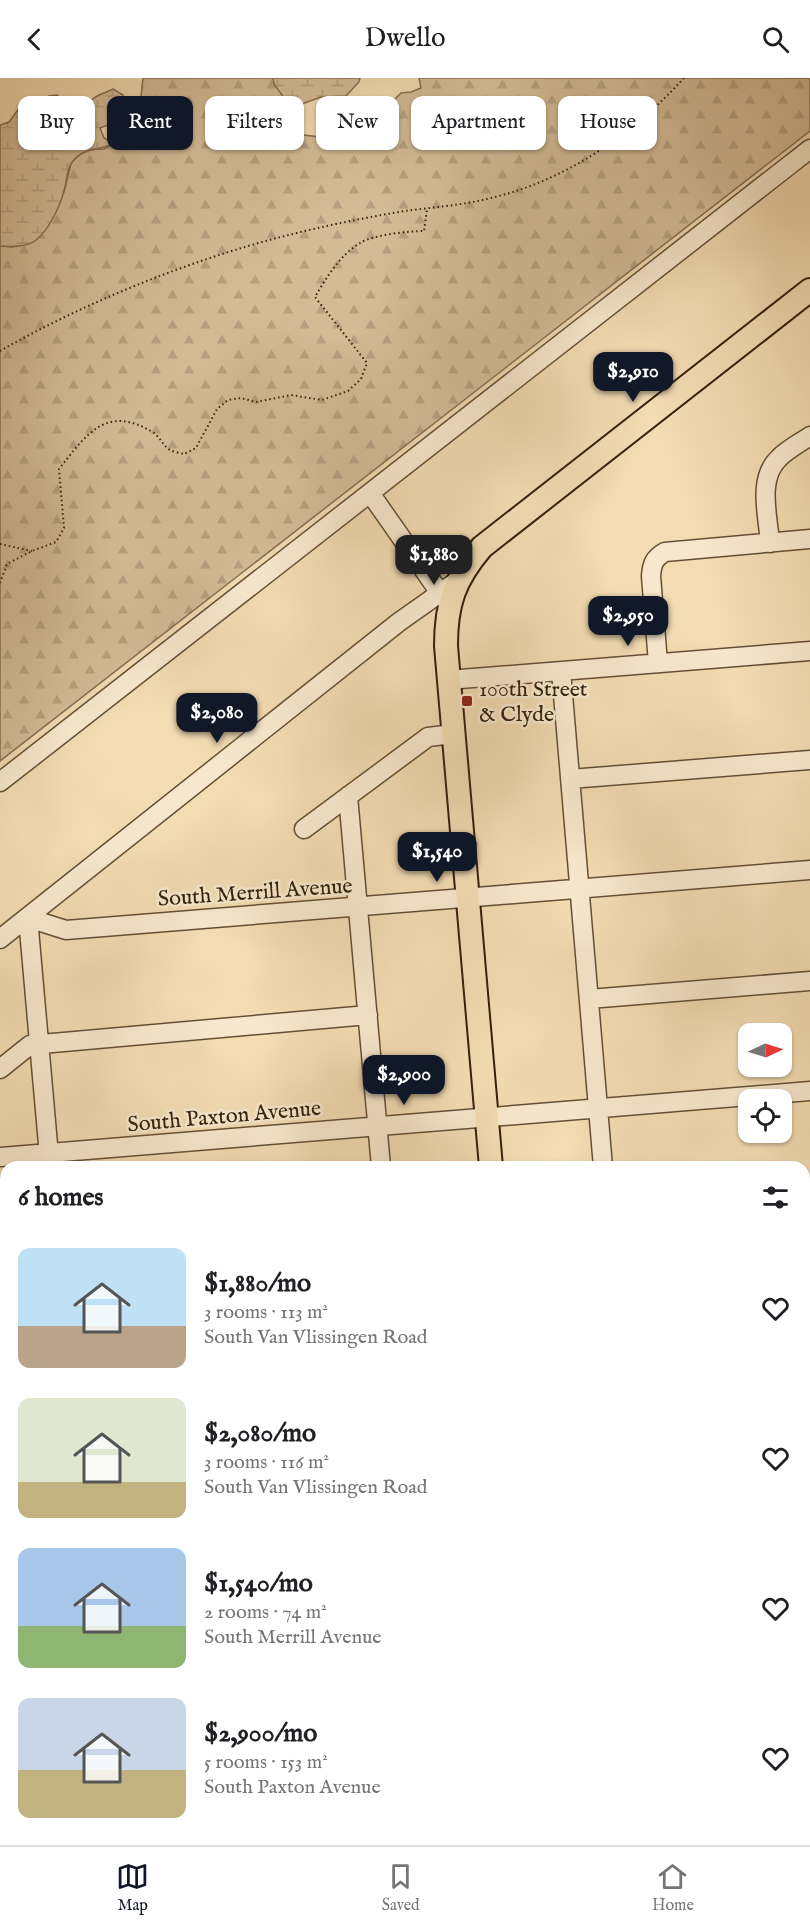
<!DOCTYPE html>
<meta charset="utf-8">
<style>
body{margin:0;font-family:"IM FELL English",serif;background:#f6f6f6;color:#202124;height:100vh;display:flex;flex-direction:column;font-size:22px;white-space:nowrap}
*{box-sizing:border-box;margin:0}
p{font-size:20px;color:#757577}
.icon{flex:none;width:33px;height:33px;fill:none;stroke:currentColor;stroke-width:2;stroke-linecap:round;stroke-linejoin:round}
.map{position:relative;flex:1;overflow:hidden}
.side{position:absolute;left:0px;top:1083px;width:810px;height:684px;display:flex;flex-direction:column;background:#fff;border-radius:18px 18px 0 0;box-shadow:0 2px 4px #0004}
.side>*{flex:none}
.hud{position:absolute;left:18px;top:18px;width:774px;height:54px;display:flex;gap:12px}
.needle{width:39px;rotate:86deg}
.buttons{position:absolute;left:738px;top:945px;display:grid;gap:12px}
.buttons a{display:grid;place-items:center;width:54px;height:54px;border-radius:12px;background:#fff;box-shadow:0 2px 4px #0004;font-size:30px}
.price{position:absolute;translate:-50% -51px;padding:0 14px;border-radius:12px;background:#111827;color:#fff;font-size:20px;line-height:39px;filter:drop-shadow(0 2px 3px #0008)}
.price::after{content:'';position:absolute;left:50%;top:36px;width:18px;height:14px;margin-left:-9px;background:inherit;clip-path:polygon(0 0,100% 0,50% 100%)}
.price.active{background:#222;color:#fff}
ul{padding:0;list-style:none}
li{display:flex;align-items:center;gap:18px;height:150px;padding:0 18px}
li span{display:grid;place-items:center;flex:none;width:168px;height:120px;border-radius:12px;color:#555}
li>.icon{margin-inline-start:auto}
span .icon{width:72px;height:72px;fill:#fffc;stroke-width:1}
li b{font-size:26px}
h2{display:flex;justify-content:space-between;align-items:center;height:72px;padding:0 18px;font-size:26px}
.pill{padding:0 21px;border-radius:12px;background:#fff;box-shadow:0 2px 4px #0004;font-size:21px;line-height:54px}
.pill.active{background:#111827;color:#fff}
header{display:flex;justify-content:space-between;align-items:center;height:78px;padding:0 18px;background:#fff;font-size:27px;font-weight:600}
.dock{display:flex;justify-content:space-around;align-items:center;height:84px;border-top:2px solid #e0e0e0;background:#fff;font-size:16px;color:#757577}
.dock a{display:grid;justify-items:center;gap:3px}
.dock .active{color:#111827}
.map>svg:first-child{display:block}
.forest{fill:url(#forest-firs);stroke:#846e50;stroke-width:1.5}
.wetland{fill:url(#wetland-marsh);stroke:#846e50;stroke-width:1.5}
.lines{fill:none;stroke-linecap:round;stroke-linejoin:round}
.minor-casing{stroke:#644f35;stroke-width:21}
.major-casing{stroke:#34200b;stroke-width:26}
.path{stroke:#34200b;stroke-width:2;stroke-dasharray:1.5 3;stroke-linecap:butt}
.minor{stroke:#f7e8cd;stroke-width:18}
.major{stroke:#f3dbb2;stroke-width:22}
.poi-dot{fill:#8f2418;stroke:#f7e8cd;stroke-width:2}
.labels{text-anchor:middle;stroke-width:5;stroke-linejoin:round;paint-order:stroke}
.poi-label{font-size:22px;fill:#34200b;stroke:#f7e8cd;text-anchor:start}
.street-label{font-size:22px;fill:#34200b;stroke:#f7e8cd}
</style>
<header><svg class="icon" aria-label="back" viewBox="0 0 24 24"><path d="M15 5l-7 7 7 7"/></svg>Dwello<svg class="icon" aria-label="search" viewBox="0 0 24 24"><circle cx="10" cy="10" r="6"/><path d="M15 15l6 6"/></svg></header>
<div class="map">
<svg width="810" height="1767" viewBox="0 0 810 1767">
<defs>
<pattern id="forest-firs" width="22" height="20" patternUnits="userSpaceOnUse" patternTransform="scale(1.5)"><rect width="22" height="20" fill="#d3bb96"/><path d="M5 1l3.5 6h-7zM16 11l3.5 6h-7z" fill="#b6a080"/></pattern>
<pattern id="wetland-marsh" width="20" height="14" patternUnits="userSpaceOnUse" patternTransform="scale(1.5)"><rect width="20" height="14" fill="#d3bb96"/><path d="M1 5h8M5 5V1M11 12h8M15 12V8" fill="none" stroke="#b6a080"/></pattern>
</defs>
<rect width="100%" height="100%" fill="#f3dbb2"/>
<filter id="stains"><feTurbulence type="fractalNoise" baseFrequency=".00333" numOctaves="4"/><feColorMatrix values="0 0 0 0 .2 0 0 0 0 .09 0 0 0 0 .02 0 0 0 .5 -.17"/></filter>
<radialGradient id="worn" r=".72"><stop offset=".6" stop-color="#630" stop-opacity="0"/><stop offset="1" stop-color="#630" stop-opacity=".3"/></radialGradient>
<!-- forest -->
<path class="forest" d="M143,0H273L304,57L328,60L349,51L358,31L374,28L384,32L401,15L411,14L421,10L419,0H810V53L0,683V168L13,169L64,114L71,85L84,72L104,71L126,58L140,28Z"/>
<!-- wetland -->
<path class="wetland" d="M273,0H360L359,4L346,18L321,19L302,26L287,24L274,6Z
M113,11L123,17C126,39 121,43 100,50L104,60L114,65C98,74 85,68 73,83C67,89 67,101 65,109C61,126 50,151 36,162C28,169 10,169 0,168V47L9,44L22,26L44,29L49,18L57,17L66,24L86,26L97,18Z"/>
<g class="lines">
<!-- minor casing -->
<g class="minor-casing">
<path id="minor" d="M370,415L440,515
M770,465C768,437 757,401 779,380C788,371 800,365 810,358
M658,585L651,498C652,486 654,480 665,474L810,461
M561,593L603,1089
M448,602L810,573
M570,701L810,682
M0,704L810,71
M348,718L381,1089
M304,751L428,659L453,656
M0,861L399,544L457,503
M589,921L810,903
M0,991L30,967L368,937
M0,1079L810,1013
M50,1089L28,840L66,852L810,792
M804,1124L810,1123
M0,1189H6
M804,1233H810
M0,1300L6,1299
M0,1410L6,1409
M804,1453H810
M0,1519H6
M804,1564H810
M0,1630H6
M804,1672H810
M0,1738H6
M110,1761V1767
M441,1761L442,1767"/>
</g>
<!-- major casing -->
<g class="major-casing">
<path id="major" d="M491,1089L446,568C446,526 454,502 482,469L810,212
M550,1761L551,1767"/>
</g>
<!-- path -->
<path class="path" d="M0,273C82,226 185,184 277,160C319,149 362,140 405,133C435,129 465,127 495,119C568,101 634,55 684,0
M0,466L32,473
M0,505L7,486L32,473L56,464L64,450L59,391C86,357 106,325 154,355C160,359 163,368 170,372C174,374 180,375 184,376L196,370L217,331L228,322L241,320L256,324L291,317L322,322L348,313L361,301L367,285L315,219C326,200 340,177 360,165C372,157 409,153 424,153L427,131"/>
<!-- minor -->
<use href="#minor" class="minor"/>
<!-- major -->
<use href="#major" class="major"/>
</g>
<!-- markers -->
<rect class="poi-dot" x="461" y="617" width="12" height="12" rx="3"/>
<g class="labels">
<!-- poi labels -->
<g class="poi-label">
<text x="479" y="618">100th Street<tspan x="479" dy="25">&amp; Clyde</tspan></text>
</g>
<!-- street labels -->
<g class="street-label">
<text transform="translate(255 813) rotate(-4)" y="8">South Merrill Avenue</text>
<text transform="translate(224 1037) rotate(-5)" y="8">South Paxton Avenue</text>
</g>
</g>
<rect width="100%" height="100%" filter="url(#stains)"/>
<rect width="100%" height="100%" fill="url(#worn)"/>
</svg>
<div class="buttons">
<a><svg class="needle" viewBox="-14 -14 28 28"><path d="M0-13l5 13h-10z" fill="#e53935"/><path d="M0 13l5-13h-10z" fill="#757577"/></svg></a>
<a><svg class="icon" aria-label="locate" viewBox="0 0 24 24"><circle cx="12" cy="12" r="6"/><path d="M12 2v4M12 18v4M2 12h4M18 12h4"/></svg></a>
</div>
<b class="price" style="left:633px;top:325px">$2,910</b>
<b class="price active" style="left:434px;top:508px">$1,880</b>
<b class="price" style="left:628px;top:569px">$2,950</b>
<b class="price" style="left:217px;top:666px">$2,080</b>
<b class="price" style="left:437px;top:805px">$1,540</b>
<b class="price" style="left:404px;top:1028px">$2,900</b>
<div class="hud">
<a class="pill">Buy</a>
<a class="pill active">Rent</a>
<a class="pill">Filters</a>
<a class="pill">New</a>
<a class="pill">Apartment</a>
<a class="pill">House</a>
</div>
<section class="side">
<h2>6 homes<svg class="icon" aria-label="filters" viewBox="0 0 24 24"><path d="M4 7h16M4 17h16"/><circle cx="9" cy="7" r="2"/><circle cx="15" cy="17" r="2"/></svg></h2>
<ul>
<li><span style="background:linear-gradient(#bfe0f5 65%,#b9a48a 0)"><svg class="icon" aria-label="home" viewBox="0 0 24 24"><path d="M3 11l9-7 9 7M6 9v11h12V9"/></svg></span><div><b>$1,880/mo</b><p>3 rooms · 113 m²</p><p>South Van Vlissingen Road</p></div><svg class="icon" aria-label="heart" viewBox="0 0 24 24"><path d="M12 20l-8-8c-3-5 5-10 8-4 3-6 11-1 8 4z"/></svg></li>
<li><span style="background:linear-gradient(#dfe7d0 70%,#c2b280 0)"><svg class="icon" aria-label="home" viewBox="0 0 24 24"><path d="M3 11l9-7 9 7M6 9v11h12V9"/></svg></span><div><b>$2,080/mo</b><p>3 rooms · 116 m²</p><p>South Van Vlissingen Road</p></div><svg class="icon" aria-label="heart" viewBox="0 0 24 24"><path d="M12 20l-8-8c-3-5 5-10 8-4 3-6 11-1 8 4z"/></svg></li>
<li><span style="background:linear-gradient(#a9c7e8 65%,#8fb573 0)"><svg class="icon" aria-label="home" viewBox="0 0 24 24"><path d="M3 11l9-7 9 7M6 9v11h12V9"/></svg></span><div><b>$1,540/mo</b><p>2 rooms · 74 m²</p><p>South Merrill Avenue</p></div><svg class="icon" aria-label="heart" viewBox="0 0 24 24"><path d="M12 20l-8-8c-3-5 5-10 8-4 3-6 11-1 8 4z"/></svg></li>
<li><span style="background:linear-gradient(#c9d6e8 60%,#c2b280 0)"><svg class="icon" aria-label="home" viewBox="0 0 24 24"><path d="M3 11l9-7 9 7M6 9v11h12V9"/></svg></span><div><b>$2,900/mo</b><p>5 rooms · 153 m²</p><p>South Paxton Avenue</p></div><svg class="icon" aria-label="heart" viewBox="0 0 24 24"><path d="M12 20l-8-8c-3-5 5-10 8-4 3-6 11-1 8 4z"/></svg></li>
</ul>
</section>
</div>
<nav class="dock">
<a class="active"><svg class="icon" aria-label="map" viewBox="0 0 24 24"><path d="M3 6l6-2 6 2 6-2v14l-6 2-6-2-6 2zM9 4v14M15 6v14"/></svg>Map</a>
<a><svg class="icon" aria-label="saved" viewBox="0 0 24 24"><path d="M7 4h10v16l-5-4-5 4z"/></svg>Saved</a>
<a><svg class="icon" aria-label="home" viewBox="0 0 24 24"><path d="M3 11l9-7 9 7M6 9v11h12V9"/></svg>Home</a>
</nav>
